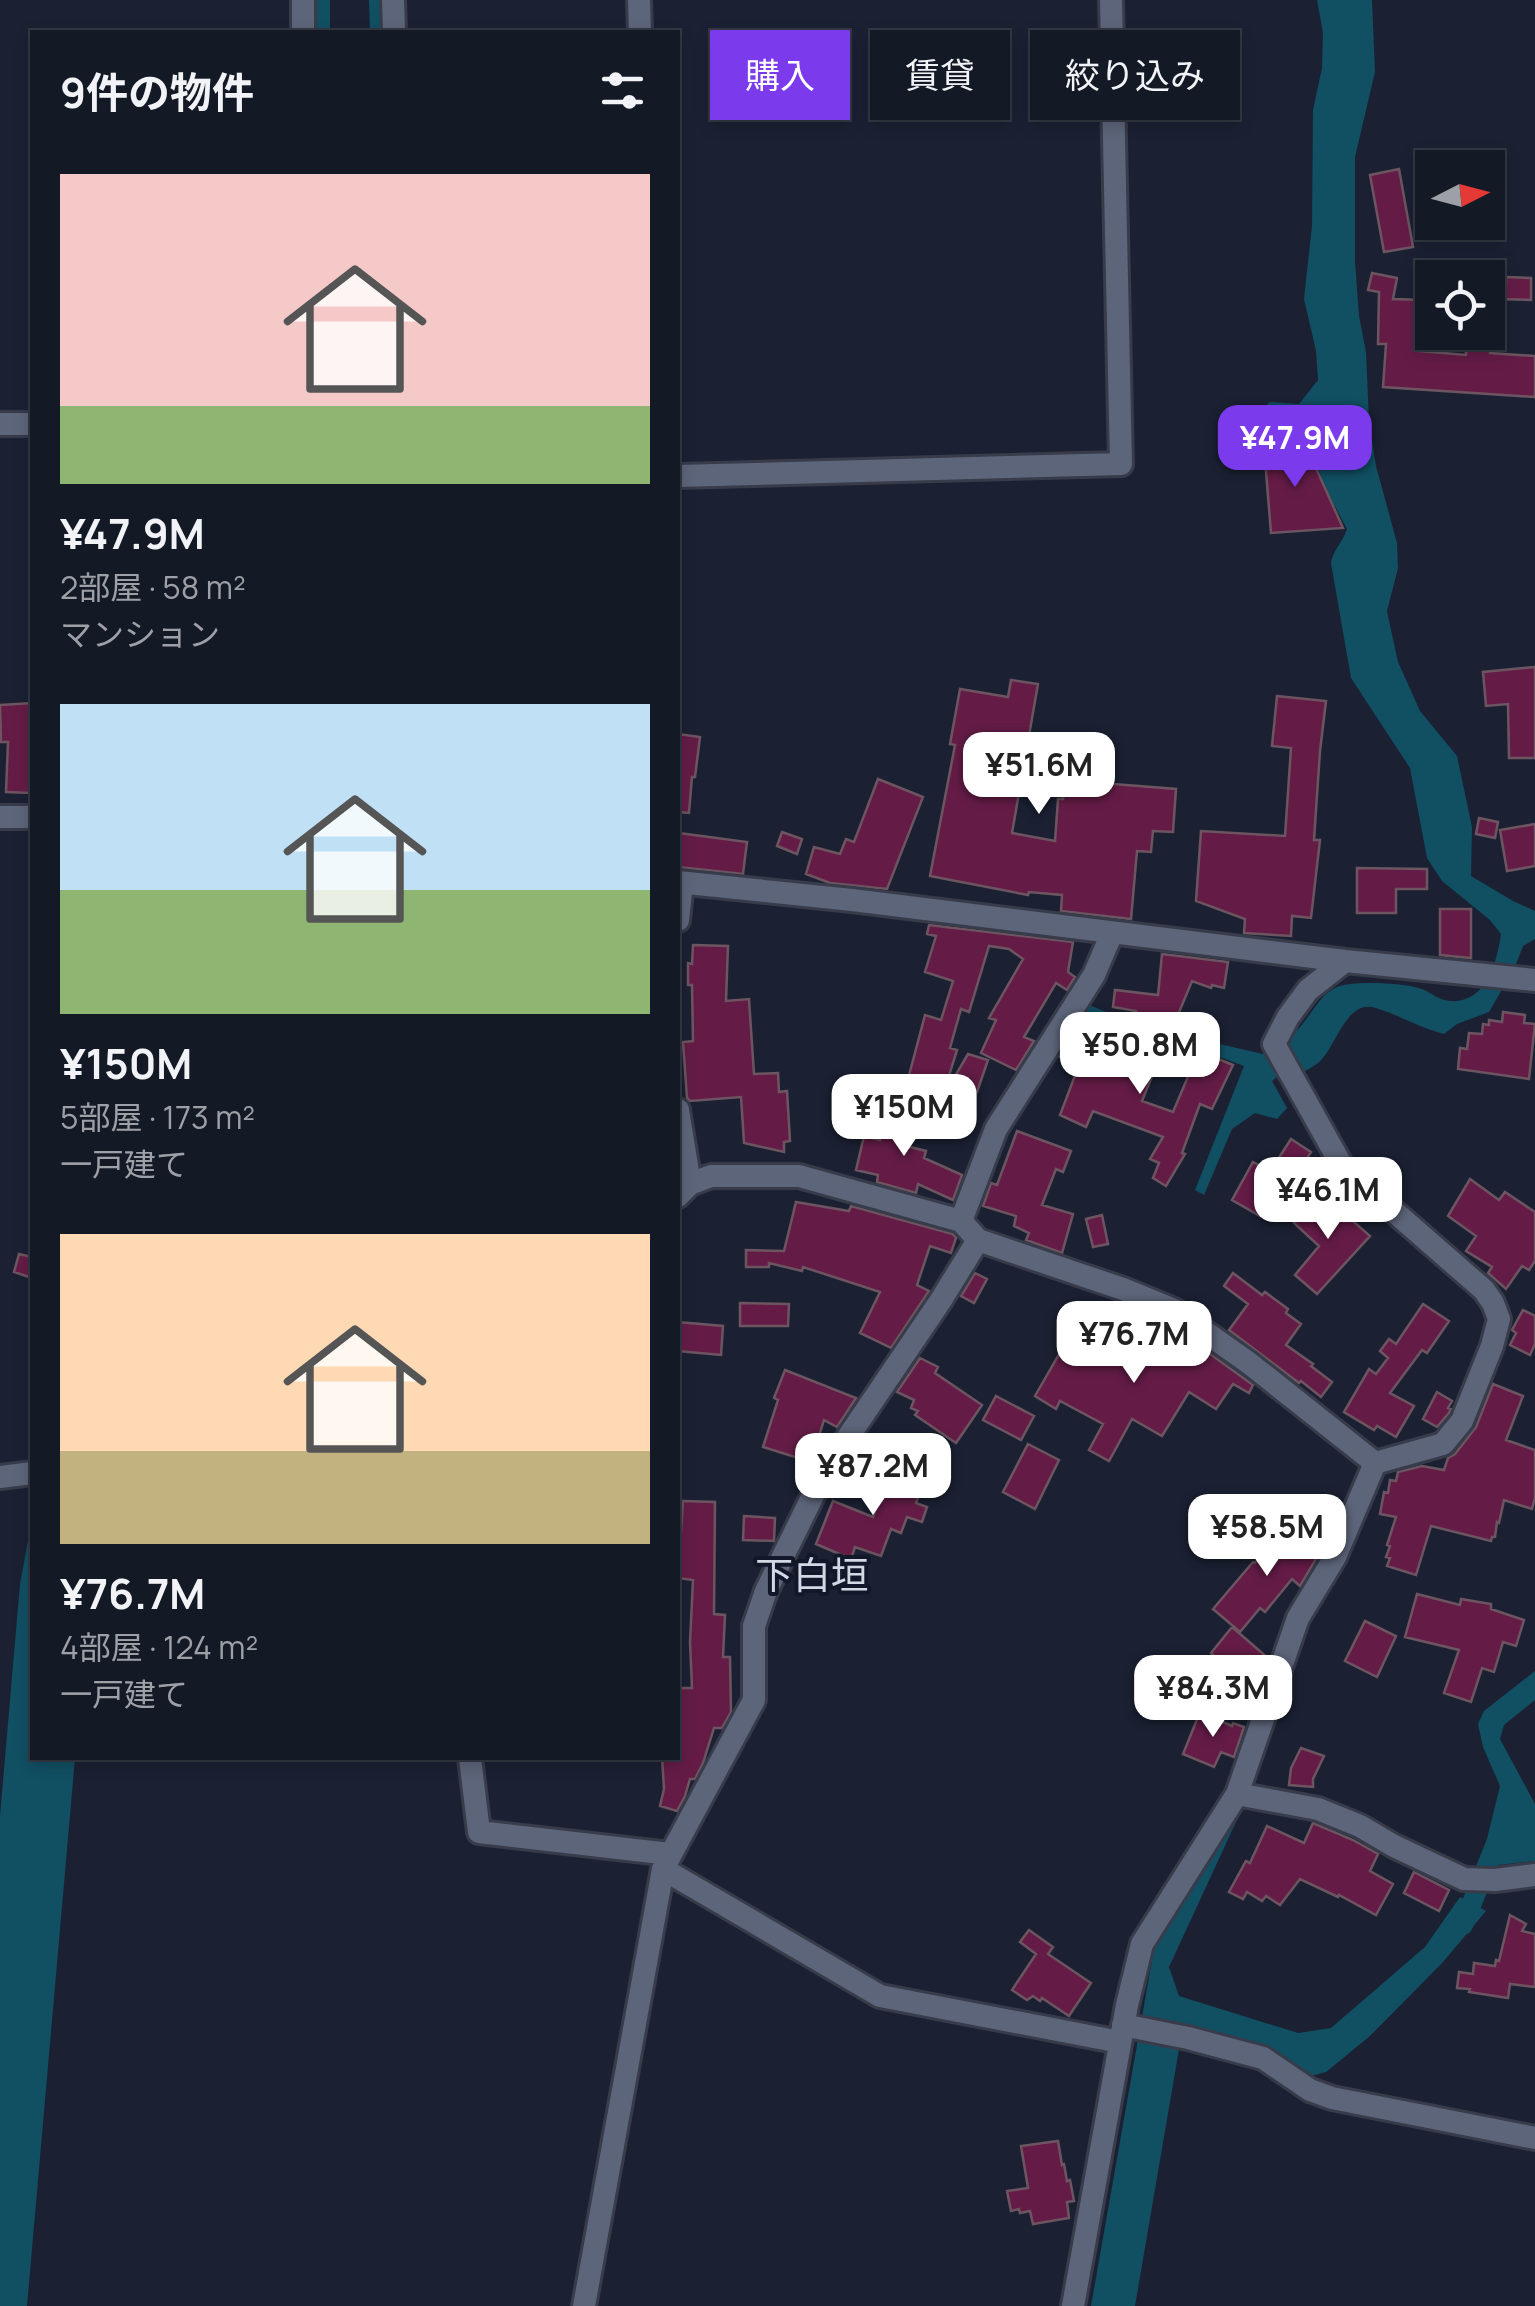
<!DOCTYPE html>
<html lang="ja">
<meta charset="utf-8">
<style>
body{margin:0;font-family:Manrope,"Noto Sans JP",sans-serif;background:#212632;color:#f1f3f6;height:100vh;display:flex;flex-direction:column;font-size:38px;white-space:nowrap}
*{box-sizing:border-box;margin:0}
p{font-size:32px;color:#9da0a7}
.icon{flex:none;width:55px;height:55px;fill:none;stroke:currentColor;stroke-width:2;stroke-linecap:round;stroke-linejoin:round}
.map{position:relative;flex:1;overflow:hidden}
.details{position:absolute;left:30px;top:30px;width:650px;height:1730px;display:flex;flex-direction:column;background:#141926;border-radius:0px;box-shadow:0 5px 15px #0003,0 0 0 2px #333843}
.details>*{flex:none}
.top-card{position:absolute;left:710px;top:30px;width:675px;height:90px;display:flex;gap:20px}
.needle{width:65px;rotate:84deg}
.controls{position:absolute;left:1415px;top:150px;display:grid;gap:20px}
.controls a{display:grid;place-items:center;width:90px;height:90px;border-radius:0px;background:#141926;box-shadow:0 5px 15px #0003,0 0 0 2px #333843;font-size:50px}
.price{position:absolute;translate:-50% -85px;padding:0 22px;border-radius:20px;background:#fff;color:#222;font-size:32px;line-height:65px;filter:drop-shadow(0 2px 5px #0008)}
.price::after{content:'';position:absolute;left:50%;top:60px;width:30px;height:22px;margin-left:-15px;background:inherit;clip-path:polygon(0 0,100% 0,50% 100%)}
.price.current{background:#7c3aed;color:#fff}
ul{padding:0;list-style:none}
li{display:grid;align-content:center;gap:20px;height:530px;padding:0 30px}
li span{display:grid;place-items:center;height:310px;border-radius:0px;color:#555}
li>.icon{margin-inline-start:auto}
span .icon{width:180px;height:180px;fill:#fffc;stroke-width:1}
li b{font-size:42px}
h2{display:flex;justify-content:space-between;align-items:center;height:120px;padding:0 30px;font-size:42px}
.chip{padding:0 35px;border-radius:0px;background:#141926;box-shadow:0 5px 15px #0003,0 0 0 2px #333843;font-size:35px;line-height:90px}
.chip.current{background:#7c3aed;color:#fff}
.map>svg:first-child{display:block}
.water{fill:#114f63}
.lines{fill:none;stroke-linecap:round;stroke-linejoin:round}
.canal{stroke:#114f63;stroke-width:20}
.building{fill:#641c47;stroke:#6c5560;stroke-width:2.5}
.minor-casing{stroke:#373b4a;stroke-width:28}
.minor{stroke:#5d657a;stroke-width:22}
.labels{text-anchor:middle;stroke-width:8;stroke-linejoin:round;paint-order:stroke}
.quarter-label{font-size:38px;fill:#d3d8e4;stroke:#121729}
</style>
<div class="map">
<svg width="1535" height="2306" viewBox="0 0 1535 2306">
<rect width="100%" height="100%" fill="#1b2133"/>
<!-- water -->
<path class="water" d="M1317,0H1372L1375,72L1355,157V261L1359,316L1366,352L1369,421L1376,466L1397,543L1398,568L1387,611L1398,662L1420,711L1457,756L1472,827L1471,876L1513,901L1535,911V939L1523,946L1515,967L1489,1012L1457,1024L1444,1034C1420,1028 1399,1015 1376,1008C1347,999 1337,1043 1322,1059C1317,1065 1308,1069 1302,1073L1294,1064L1272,1081L1287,1108L1277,1119L1255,1113L1232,1129L1204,1195L1195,1190L1244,1066L1193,1047L1144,1039L1078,1012L1084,1003L1141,1026L1263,1054C1274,1047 1286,1040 1295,1032C1310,1019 1318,995 1337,987C1353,980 1406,983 1422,989C1432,993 1438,1000 1450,1001C1486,1004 1497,962 1501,934L1490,920L1442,881L1427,858L1410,768L1351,678L1331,563C1333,550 1343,542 1347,529L1329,495L1316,464H1296V442L1260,418L1269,402L1299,404L1318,380L1316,351L1304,299L1312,226L1313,110L1322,68L1323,33Z
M32,1519V1758H75L27,2306H0V1816L20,1584Z
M1535,1671V1700L1504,1725L1500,1739L1535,1804V1861L1480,1867L1500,1786L1483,1747L1478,1724L1484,1711Z
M1237,1802L1242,1809L1169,1967L1179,1996L1298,2033L1331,2028L1425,1947L1460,1897L1486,1911L1443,1962L1370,2036L1326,2072L1311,2076L1287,2061L1183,2026L1135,2306H1091L1155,1943Z"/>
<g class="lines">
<!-- canal -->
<path class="canal" d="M320,0V32
M379,0L380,32
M1463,1925L1497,1841"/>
</g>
<!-- building -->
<path class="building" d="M1399,169L1413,247L1384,252L1370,175Z
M1372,273L1397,278L1393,299L1422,300L1420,351L1466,355V332H1490V353L1535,356V397L1383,387L1386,344H1378L1379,292L1368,290Z
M1506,277L1531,278V300L1494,299L1495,282L1506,283Z
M1262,422L1294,444V466H1315L1343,528L1271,533Z
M1535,667V758H1509L1508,704L1486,706L1483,672Z
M1011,680L1038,684L1012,833L1055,841L1058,799H1063V789L1088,791L1089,782L1176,789L1173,832L1153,831L1151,852L1137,851L1131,919L1061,911L1062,895L1029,892L1028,895L930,876L955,745L950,744L960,689L1008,697Z
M1277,696L1326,701L1320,751L1314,840H1320L1311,918L1292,916L1291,936L1244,933L1245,919L1196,901L1201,831L1285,836L1291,748L1272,746Z
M32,703V793L6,792L8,742H1L0,705Z
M678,734L700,737L695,777H692L689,813L678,812Z
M878,779L923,797L887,889L830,883L806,874L814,847L840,854L846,839L854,842Z
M1479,818L1498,822L1495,838L1476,834Z
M1535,824V866L1507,871L1500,830Z
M782,832L802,839L797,854L777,846Z
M679,833L747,842L743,874L678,867Z
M1357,868L1427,869V889H1396V913H1357Z
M1440,909H1471V958L1440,955Z
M929,925L1073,942L1068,972L1075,977L1067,990L1056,983L1024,1037L1034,1041L1016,1070L981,1053L996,1020L989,1018L1023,959L1009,949L989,946L969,1012L961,1009L950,1048L957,1050L947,1082L942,1080L934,1107L903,1098L925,1015L941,1020L953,981L925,972L936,936L927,934Z
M693,945L728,946L726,1001L749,999L754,1074L778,1073L779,1092L787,1091L790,1141L784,1142V1152L744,1143L741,1097L690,1101L687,1098L683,1042L693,1041L692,985H688V963L692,964Z
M1162,954L1228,962L1224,988L1212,985L1211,988L1192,981L1175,1022L1135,1018L1136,1011L1113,1007L1115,990L1158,995Z
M1503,1012L1525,1015L1524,1023L1535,1024L1529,1079L1458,1069L1460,1048L1467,1049L1469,1033L1482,1034L1483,1024L1489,1025V1020L1502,1022Z
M1075,1033L1155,1069L1142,1101L1173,1112L1199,1051L1233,1065L1212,1109L1200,1104L1182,1153L1185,1154L1166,1186L1153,1178L1159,1163L1150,1159L1163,1137L1093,1111L1086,1127L1060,1115L1079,1065L1060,1057Z
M968,1054L988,1060L977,1092L951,1083Z
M891,1101L911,1107L902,1145L926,1151L924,1158L962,1175L953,1200L918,1184L916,1193L877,1182L878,1175L856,1170L864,1136L880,1140Z
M1017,1131L1071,1151L1063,1172L1056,1169L1042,1205L1073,1214L1062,1253L1026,1240L1029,1233L1014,1226L1016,1216L983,1206L991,1183L997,1185Z
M1291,1139L1311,1152L1305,1161L1317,1169L1303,1192L1271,1170Z
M1253,1162L1281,1177L1260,1216L1232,1200Z
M1470,1179L1499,1200L1505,1192L1535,1212V1261L1529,1270L1522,1266L1506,1289L1488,1273L1492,1267L1466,1251L1476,1236L1448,1216Z
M1321,1193L1370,1236L1317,1294L1295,1275L1319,1246L1294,1223Z
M796,1202L849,1211L851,1206L953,1234L956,1238L951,1253L930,1246L917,1285L929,1291L891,1348L860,1333L880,1292L803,1267L802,1271L769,1263V1267H746V1250L784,1251Z
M1102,1215L1108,1244L1093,1247L1086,1219Z
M19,1254L32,1257V1278L14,1272Z
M975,1273L987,1279L974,1303L961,1296Z
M1233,1273L1262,1295L1265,1292L1288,1309L1286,1313L1301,1324L1286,1345L1313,1364L1311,1366L1332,1382L1321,1397L1301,1381L1299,1383L1229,1330L1248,1304L1224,1286Z
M740,1303L789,1304L788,1326H740Z
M1423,1304L1449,1321L1427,1353L1422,1350L1390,1393L1414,1406L1396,1437L1377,1426L1374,1430L1344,1412L1369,1369L1376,1374L1388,1358L1380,1351L1389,1339L1396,1344Z
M1523,1310L1535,1316V1344L1530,1355L1510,1345L1516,1333L1512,1330Z
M678,1322L723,1326L721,1355L678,1351Z
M1069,1337L1094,1352L1099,1341L1107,1346L1111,1339L1151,1361L1164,1339L1185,1352L1192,1341L1253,1385L1249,1393L1233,1384L1216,1409L1189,1392L1162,1436L1132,1419L1109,1461L1089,1450L1103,1424L1060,1401L1056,1409L1035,1396Z
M920,1358L938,1367L935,1373L982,1405L956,1443L915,1415L918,1411L911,1408L914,1400L897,1392Z
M785,1370L856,1398L837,1427L824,1420L811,1462L763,1447L778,1400L774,1398Z
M1493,1384L1523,1396L1506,1440L1535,1450V1498L1532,1509L1504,1500L1499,1523L1497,1522L1495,1537H1492L1491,1541L1431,1526L1416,1575L1387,1566L1390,1558L1386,1557L1390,1546L1387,1545L1396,1517L1380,1514L1384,1492L1388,1493L1390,1480L1396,1481L1398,1472L1422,1466L1444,1470L1448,1458L1455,1454L1476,1427Z
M1437,1392L1452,1401L1448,1408L1451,1409L1449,1413L1437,1427L1423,1419Z
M996,1396L1034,1416L1021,1440L983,1420Z
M1028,1444L1059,1460L1035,1509L1003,1492Z
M861,1445L873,1452L860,1475L846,1467Z
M890,1469L924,1481L916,1503L927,1507L922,1522L907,1517L901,1533L891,1529L881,1556L855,1547L851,1559L816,1544L833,1501L873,1517Z
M683,1501L715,1502L714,1614L725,1615L723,1657H730L731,1712L722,1728H714L703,1763L695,1779H690L685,1796L677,1811L660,1806L664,1789L662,1758H678V1688H692L690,1642L693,1580L678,1578Z
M744,1516L775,1518L774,1541L743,1540Z
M1282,1527L1319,1554L1300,1586L1292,1579L1265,1612L1260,1608L1240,1632L1213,1609L1253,1562L1255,1563Z
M1417,1594L1460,1605L1461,1599L1491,1604V1609L1524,1620L1516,1646L1503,1642L1494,1672L1482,1668L1471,1702L1444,1693L1459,1650L1405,1637Z
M1365,1621L1396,1636L1377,1677L1345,1661Z
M1232,1627L1268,1658L1260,1667L1264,1670L1262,1676L1252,1688L1211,1653Z
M1200,1712L1232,1726L1233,1723L1244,1727L1234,1757L1221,1752L1214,1767L1183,1754Z
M1301,1748L1324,1756L1313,1779V1787L1289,1785L1291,1768Z
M1313,1823L1353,1840L1378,1854L1370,1871L1393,1884L1376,1915L1339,1895L1338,1897L1300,1879L1280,1905L1266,1896L1262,1901L1247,1892L1243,1899L1229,1892L1246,1861L1250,1863L1267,1826L1304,1843Z
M1414,1872L1449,1890L1439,1911L1404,1893Z
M1510,1915L1526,1924L1522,1931L1535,1934V1987L1510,1984L1508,1998L1469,1992L1470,1989L1457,1988L1459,1972L1473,1974L1474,1963L1495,1966L1496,1960L1499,1961Z
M1029,1930L1053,1947L1048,1954L1091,1983L1069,2016L1042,1998L1040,2001L1033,1996L1027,2000L1012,1990L1036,1954L1020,1942Z
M1058,2141L1062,2165L1064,2164L1067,2181L1070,2180L1074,2201L1067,2202L1069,2218L1033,2224L1030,2211L1020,2213L1019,2209L1011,2211L1007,2191L1028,2188L1021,2146Z"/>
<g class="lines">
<!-- minor casing -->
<g class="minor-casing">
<path id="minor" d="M303,0V32
M393,0L394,32
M639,0L640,32
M0,424H32
M678,476L1121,464L1111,0
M0,817H32
M678,882L852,900L1345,961L1535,980
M678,920L682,883
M1345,961L1308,990L1288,1017L1274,1044L1342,1166L1484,1290L1493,1303L1499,1319L1492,1346L1462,1421L1443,1444L1375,1463
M678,1110L690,1184
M678,1196L690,1184L711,1176H799L961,1221L978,1240L1123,1289L1174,1310L1249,1363L1375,1463
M961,1221L996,1129L1094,975L1112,933
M0,1477L32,1473
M470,1758L479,1832L670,1854
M1237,1794L1318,1809L1360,1826L1394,1846L1464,1879L1495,1880L1535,1875
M663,1869L880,1996L1120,2042
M1123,2025L1188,2038L1263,2058L1310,2090L1332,2098L1535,2138
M584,2306L663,1869L754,1700V1626L766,1591L825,1471L941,1300L978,1240
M1073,2306L1127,2005L1142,1944L1237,1794L1298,1618L1335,1557L1375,1463"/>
</g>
<!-- minor -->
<use href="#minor" class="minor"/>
</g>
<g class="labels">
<!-- quarter labels -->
<g class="quarter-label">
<text x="812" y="1589">下白垣</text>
</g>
</g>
</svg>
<div class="controls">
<a><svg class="needle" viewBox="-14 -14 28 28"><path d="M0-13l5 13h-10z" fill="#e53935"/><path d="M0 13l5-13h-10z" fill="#9da0a7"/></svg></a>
<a><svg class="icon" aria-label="locate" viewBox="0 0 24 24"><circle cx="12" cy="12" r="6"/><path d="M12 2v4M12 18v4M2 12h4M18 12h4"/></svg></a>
</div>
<b class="price current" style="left:1295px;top:490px">¥47.9M</b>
<b class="price" style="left:1039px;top:817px">¥51.6M</b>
<b class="price" style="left:1140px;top:1097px">¥50.8M</b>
<b class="price" style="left:904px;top:1159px">¥150M</b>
<b class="price" style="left:1328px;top:1242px">¥46.1M</b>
<b class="price" style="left:1134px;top:1386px">¥76.7M</b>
<b class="price" style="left:873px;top:1518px">¥87.2M</b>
<b class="price" style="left:1267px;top:1579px">¥58.5M</b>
<b class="price" style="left:1213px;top:1740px">¥84.3M</b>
<div class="top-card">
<a class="chip current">購入</a>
<a class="chip">賃貸</a>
<a class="chip">絞り込み</a>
</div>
<section class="details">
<h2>9件の物件<svg class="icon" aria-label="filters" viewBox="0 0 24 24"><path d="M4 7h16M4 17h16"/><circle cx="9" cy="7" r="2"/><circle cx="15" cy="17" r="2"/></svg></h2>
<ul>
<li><span style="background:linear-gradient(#f6c9c9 75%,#8fb573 0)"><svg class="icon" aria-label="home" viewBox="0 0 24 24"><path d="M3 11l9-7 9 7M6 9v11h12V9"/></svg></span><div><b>¥47.9M</b><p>2部屋 · 58 m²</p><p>マンション</p></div></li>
<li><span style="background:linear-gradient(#bfe0f5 60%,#8fb573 0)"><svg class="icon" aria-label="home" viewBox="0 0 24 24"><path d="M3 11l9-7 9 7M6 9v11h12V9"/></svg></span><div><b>¥150M</b><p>5部屋 · 173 m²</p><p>一戸建て</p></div></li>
<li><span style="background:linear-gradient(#ffd9b3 70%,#c2b280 0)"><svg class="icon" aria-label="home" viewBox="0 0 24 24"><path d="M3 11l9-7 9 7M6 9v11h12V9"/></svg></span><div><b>¥76.7M</b><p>4部屋 · 124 m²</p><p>一戸建て</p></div></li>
</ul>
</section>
</div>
